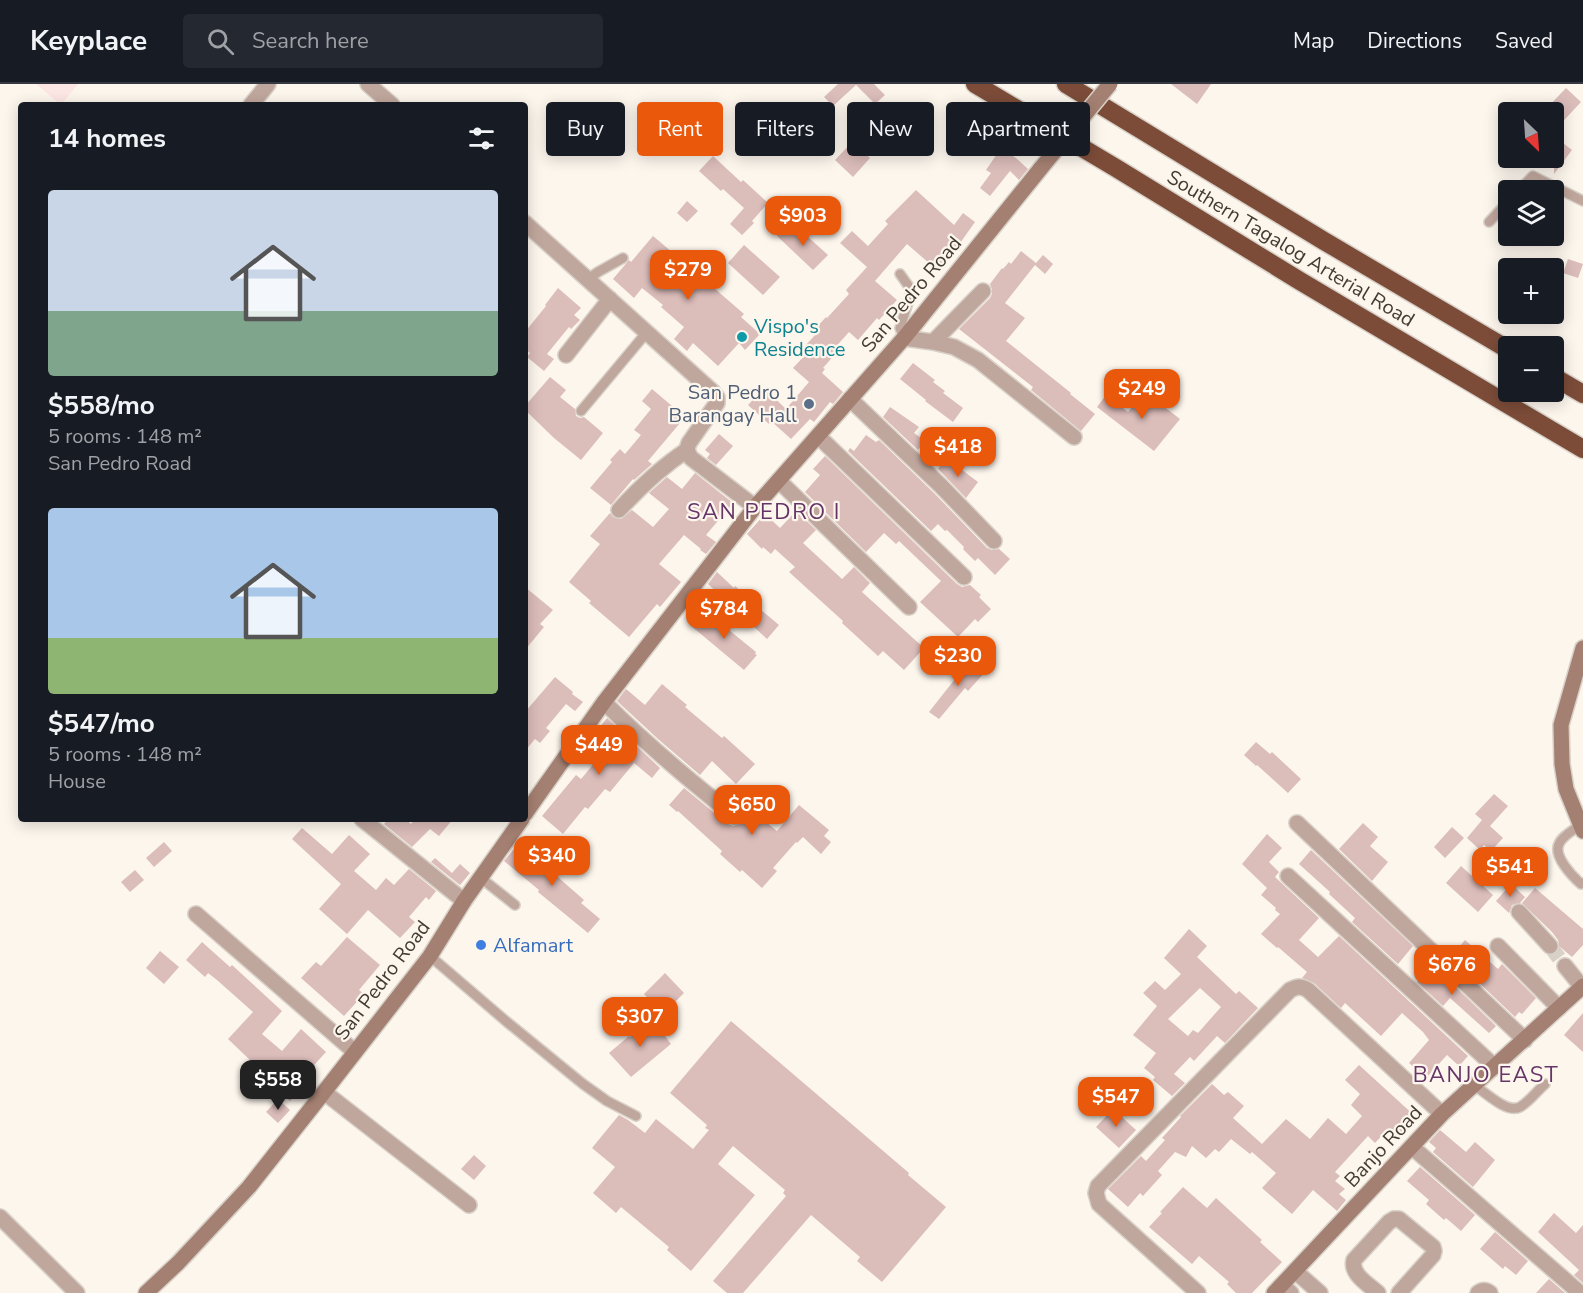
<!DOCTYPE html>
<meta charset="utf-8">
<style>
body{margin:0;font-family:"Nunito Sans",sans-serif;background:#242831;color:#f1f3f6;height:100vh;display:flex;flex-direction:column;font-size:22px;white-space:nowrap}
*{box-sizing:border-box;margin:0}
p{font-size:20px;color:#9ea1a6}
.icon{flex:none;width:33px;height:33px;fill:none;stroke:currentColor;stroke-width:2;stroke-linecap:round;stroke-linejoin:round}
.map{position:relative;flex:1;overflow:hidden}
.side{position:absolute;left:18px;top:18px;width:510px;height:720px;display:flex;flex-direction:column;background:#171b24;border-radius:6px;box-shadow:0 3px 15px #0003}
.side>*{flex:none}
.top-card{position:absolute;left:546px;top:18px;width:570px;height:54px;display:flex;gap:12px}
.needle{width:39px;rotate:155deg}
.fabs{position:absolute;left:1498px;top:18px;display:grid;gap:12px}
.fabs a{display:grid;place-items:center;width:66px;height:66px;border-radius:6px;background:#171b24;box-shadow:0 3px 15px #0003;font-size:30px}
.price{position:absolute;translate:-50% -51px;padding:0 14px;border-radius:12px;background:#ea580c;color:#fff;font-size:20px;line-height:39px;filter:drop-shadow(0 2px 3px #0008)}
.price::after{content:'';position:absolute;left:50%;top:36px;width:18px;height:14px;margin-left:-9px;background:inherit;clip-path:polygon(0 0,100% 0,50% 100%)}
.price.selected{background:#222;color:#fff}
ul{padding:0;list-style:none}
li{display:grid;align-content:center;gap:12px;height:318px;padding:0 30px}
li span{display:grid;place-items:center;height:186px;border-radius:6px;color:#555}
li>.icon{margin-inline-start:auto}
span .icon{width:108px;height:108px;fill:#fffc;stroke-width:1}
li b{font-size:26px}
h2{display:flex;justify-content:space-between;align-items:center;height:72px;padding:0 30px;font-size:26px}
.chip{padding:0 21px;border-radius:6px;background:#171b24;box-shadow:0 3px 15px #0003;font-size:21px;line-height:54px}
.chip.selected{background:#ea580c;color:#fff}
header{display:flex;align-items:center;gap:36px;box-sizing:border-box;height:84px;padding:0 30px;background:#171b24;border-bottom:2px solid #363941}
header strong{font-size:28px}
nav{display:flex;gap:33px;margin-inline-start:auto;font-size:21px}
.search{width:420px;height:54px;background:#242831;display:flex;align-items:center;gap:15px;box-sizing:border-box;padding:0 21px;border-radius:6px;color:#9ea1a6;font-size:22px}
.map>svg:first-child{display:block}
.education{fill:#fde7e5}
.building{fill:#dbbdba;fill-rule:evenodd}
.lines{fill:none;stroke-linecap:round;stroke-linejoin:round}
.street-tunnel{stroke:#d8d1c8;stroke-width:15;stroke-dasharray:15 8;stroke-linecap:butt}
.lane-casing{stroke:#d8d1c8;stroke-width:12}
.street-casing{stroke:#d8d1c8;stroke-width:18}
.secondary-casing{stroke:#d8d1c8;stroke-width:18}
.highway-casing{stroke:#d8d1c8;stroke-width:21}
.lane{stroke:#c0a79d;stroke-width:9}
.street{stroke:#c0a79d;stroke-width:15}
.secondary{stroke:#a48072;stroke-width:15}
.highway{stroke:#7c4c39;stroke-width:18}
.secondary-bridge-casing{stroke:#d8d1c8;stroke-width:18;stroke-linecap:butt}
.secondary-bridge{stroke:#a48072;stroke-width:15}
.culture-dot{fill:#0f9aa8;stroke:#fdf6ed;stroke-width:2}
.service-dot{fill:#5c6f8a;stroke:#fdf6ed;stroke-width:2}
.shop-dot{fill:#3f7fe0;stroke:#fdf6ed;stroke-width:2}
.labels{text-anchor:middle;stroke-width:4.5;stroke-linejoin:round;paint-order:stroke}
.street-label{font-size:20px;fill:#433c33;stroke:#fdf6ed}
.culture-label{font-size:20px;fill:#0d838f;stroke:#fdf6ed;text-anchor:start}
.service-label{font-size:20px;fill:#4e5e75;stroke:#fdf6ed;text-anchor:end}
.shop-label{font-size:20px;fill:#366cbe;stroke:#fdf6ed;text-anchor:start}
.quarter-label{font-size:22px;letter-spacing:1.5px;fill:#663568;stroke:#fdf6ed}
</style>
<header>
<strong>Keyplace</strong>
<div class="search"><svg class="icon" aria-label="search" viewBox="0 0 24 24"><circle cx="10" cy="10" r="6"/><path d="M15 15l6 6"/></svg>Search here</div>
<nav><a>Map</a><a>Directions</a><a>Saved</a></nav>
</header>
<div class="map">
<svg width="1583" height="1209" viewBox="0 0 1583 1209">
<rect width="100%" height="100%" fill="#fdf6ed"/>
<!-- education -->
<path class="education" d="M36,0H78L61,21Z"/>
<!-- building -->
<path class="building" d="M838,0H874L885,11L875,20L856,1L833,22L824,13Z
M1171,0H1211L1197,20Z
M1566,4L1581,18L1554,47V28H1543Z
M965,35L975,42L966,55L956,48Z
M1554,52L1572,66L1554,90Z
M852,58L870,74L853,93L835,76Z
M1001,64L1016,74L1028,85L1019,96L1010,87L990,112L980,104L991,89L986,86Z
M713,72L741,98L743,96L768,119L752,137L754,139L742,151L730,140L744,124L723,105L721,107L699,87Z
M916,106L954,141L963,129L975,138L958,162L937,186L907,160L875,197L897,216L879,236L877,234L858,256L849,248L833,266L836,269L823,284L825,285L822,289L843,308L833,320L830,318L814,338L810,335L791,355L771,337L769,340L748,321L764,304L786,325L809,298L793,284L808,268L803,264L818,248L815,245L826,233L827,234L849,210L846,206L867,183L840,159L852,147L868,162L888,140L885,137Z
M687,117L698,127L687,138L677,129Z
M789,139L805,154L807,152L828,171L813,186L777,152Z
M653,152L672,168L673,166L683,175L685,172L696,180L692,185L744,230L741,233L760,250L745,266L739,259L718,282L693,259L687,267L674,255L684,243L661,223L663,221L642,204L634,214L613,195L629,176L631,178Z
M744,161L780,193L763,211L728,179Z
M1021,167L1036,179L1043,171L1053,180L1045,190L1035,181L1005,219L1025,234L1006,257L1071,309L1070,310L1095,330L1081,347L1031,306L1033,303L959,245L990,214L992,210V205L990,200L1002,184L1003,185L1009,178L1011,180Z
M1568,175L1583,180L1578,194L1563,189Z
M558,204L581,224L574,231L580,236L571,245L569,243L547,270L554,275L544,287L527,273L530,269L525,265V248L546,222L545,221Z
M913,279L935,296L933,298L945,307L943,309L963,324L953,338L925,317L926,316L900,295Z
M550,293L566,306L560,313L575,325L576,332L580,334L584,333L603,349L581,376L554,354L525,326V322Z
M652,305L685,333L648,377L652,380L634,396L633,395L611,421L590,404L612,378L610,376L620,365L625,370L641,351L634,346L651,325L642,317Z
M1143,310L1156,321L1158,318L1180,335L1154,367L1097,323L1106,311L1128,328Z
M890,323L919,343L914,349L925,357L918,366L883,333Z
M719,350L733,362L716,381L707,374L710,370L705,366Z
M866,351L876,358L879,356L934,409L987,464L992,466L999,465L1010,475L995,491L978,474L975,477L963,465L964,463L947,446L945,447L938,440L931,447L848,367L850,364L854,367Z
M825,372L957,500L962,503L970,501L981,511L979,513L991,525L978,538L975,535L958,553L920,518L941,497L899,457L896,460L884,449L866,468L805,408L820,391L813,385Z
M946,374L978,398L966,414L938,385Z
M695,389L733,419L706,451L716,458L706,470L700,466L701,465L684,451L659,480L681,498L660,523L657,520L629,553L589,519L591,517L569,498L600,460L590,452L610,429L613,433L621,435L632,426L653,443L669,425L649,409L667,393L682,405Z
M796,427L816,446L803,459L842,495L854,483L870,499L862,508L924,564L904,586L883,567L878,572L842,539L843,537L789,488L795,483L775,465L771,470L763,463L762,465L747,450L765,430L780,444Z
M717,488L734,504L735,502L755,519L754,520L779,541L767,555L708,500Z
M525,503L553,526L540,540L544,543L525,566Z
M703,525L756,568L755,570L757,571L744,586L690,541Z
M972,574L986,587L968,607L965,604L939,635L929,628L955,595L954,594Z
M555,593L573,608L572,610L583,618L575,627L566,620L546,644L550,647L540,659L535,655L525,667V628Z
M662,600L687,621L685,623L722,654L724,652L755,680L736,700L712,677L700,691L658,655L617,617L626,605L645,621Z
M607,634L660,684L652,694L634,679L610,708L605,705L588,725L585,723L563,750L542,732L576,691L581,695L607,664L592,652Z
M1256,658L1270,670L1272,668L1301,695L1288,709L1257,681L1256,682L1244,671Z
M684,704L728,740L733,742L741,739L743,734V729L740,724L726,713L729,709L749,727L750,725L777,747L799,721L829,746L824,752L831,758L821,770L803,753L797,759L796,758L773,784L777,787L762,804L742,786L740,788L720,770L722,767L678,727L677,728L669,721Z
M1494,710L1508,722L1490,742L1503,754L1491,767L1484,761L1480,766L1467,754L1482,736L1475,730Z
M388,735H405L411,740L415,735H453L439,752L430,745L412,763L384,740Z
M1363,739L1378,753L1370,762L1388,778L1372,797L1339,765Z
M1452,743L1464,754L1445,774L1434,763Z
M302,744L332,770L349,751L370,770L354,787L376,806L386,794L394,801L409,785L436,807L429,816L426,813L409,833L415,838L400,854L368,826L347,850L319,825L341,800L292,755Z
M1267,750L1282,764L1269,778L1279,788L1275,793L1319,834L1299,856L1318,873L1339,852L1468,972L1459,982L1447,971L1426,994L1409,979L1429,956L1423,948L1402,929L1381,952L1345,919L1341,924L1314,899L1302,894L1307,888L1278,863L1277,864L1261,850L1280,830L1275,826L1276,824L1261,811L1267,804L1242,780Z
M164,758L172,767L154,783L146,774Z
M519,759L584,816L581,819L600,835L588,849L538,808L539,806L504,777Z
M1311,766L1413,862L1398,880L1352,838L1355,834L1329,810L1330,808L1299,780Z
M435,774L452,789L460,780L470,789L460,801L431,778Z
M1461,782L1493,811L1478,828L1446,799Z
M135,786L144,796L130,808L121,798Z
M1511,800L1525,813L1520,819L1512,821L1509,829L1496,817Z
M1535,804L1583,845V861L1572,873L1559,862L1558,856L1552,848L1522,819Z
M1189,845L1207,862L1197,873L1236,910L1239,907L1258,924L1225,959L1217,952L1194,977L1190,973L1174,990L1185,999L1172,1012L1153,996L1155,993L1144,984L1156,969L1133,951L1157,922L1143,909L1155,897L1165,906L1181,890L1164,874ZM1200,904L1221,923L1198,949L1193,946L1188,952L1168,935Z
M347,853L380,881L359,906L364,910L344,932L301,894L316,878L321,882Z
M1465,856L1498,885L1502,880L1536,914L1522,930L1519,928L1515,933L1451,872Z
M202,858L230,883L232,881L282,927L262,950L282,967L301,945L326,968L305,991L310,995L290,1017L260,991L257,994L245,983L251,977L228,955L253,928L217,896L208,889L205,893L186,876Z
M160,867L179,883L164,900L146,884Z
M1433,881L1496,942L1489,949L1450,914L1443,922L1417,898Z
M665,889L684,909L663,930L644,910Z
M1583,929V968L1564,951Z
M653,936L671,960L631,993L609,969L629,952L630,953Z
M731,937L909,1089L908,1091L946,1123L882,1198L857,1177L860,1173L811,1131L743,1209H727L713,1197L786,1112L783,1109L785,1106L733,1062L718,1080L755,1111L691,1187L667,1166L669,1163L621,1123L616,1129L593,1109L615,1083L592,1064L619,1031L628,1036L645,1049L656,1035L693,1065L709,1046L705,1044L707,1041L670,1009Z
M1359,981L1416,1033L1398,1054L1388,1045L1375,1059L1368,1052L1335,1088L1340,1092L1335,1097L1345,1105L1339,1110L1346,1116L1337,1127L1313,1106L1292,1130L1262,1104L1276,1089L1252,1068L1250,1070L1231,1055L1219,1068L1215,1065L1206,1074L1192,1062L1186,1073L1175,1068L1158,1087L1162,1091L1143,1112L1140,1109L1128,1123L1108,1105L1141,1072L1146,1077L1165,1056L1162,1054L1181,1033L1180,1032L1212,1000L1224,1011L1228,1008L1244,1022L1233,1034L1262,1060L1286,1035L1310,1055L1328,1034L1346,1050L1362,1032L1351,1021L1360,1010L1345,996Z
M278,1015L290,1026L278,1039L266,1028Z
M1113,1025L1136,1046L1119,1064L1096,1043Z
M1440,1046L1466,1068L1475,1058L1495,1076L1473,1103L1433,1068L1436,1064L1429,1058Z
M474,1071L486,1082L474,1096L461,1085Z
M1420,1083L1475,1131L1461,1147L1446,1134L1444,1136L1426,1120L1429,1116L1407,1097Z
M1183,1103L1207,1124L1216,1114L1262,1156L1260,1158L1282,1178L1252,1209H1236L1227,1200L1229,1198L1199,1172L1192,1180L1149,1143L1162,1129L1160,1128Z
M1554,1129L1576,1149L1583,1141V1199L1574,1191L1579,1186L1538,1148Z
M1495,1148L1528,1177L1516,1191L1505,1182L1503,1185L1480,1165Z
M1549,1195L1565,1209H1536Z"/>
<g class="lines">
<!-- street-tunnel -->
<path class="street-tunnel" d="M1550,862L1565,882"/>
<!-- lane casing -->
<g class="lane-casing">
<path id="lane" d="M1519,106L1533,92L1583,117
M1489,138L1509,117
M900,190L910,204L911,209L900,244L904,254
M588,195L598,188L623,174
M581,327L647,248
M1580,741C1574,746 1562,752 1559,760C1553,772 1572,792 1581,800L1583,799
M481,794L515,821
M430,872L507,938L583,1000L607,1017L636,1032
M1474,1001C1485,1008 1507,1030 1520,1023C1529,1018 1537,1007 1545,1000"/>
</g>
<!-- street casing -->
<g class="street-casing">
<path id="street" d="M368,0L392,21
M251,21L268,0
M525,139L713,308L717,313V319L689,359C686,365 688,369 691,374L755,423
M904,254L933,258L954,263L978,276L1074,353
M933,258L983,207
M566,271L610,215
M850,315L941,402L994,457
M818,352L964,493
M779,397L909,523
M619,426C641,402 660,384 687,366
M604,618C645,659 689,696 734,732
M362,735L464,817
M1297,739L1525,956
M1288,792L1495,983
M1519,828L1550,862
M196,830L355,968
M1498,862L1559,924
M1565,882L1582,903
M324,1008L469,1121
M1412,1063L1580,1209
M0,1133L77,1209
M1295,1187L1320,1209
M1282,1201L1291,1209
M1198,1209L1099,1120L1096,1109L1098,1102L1290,906C1298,902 1301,902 1308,906L1442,1030
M1378,1209C1368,1200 1350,1190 1354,1176L1389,1138L1394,1135H1399L1433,1163L1434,1167L1433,1171L1399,1209
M1478,1209C1482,1206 1486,1206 1490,1209"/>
</g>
<!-- secondary casing -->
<g class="secondary-casing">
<path id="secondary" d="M1583,564L1561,641L1562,680L1566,705L1583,747
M525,730L604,618L755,423L904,254L1041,84
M146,1209L178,1179L249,1103L324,1008L430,872L464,817L522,735
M1274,1209L1442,1030L1583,902"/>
</g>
<!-- highway casing -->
<g class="highway-casing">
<path id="highway" d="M975,0L1116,84L1300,197L1583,365
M1066,0L1324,157L1509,266
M1554,293L1583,310"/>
</g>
<!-- lane -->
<use href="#lane" class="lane"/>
<!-- street -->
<use href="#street" class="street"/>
<!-- secondary -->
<use href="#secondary" class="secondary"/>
<!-- highway -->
<use href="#highway" class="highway"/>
<!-- secondary-bridge casing -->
<g class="secondary-bridge-casing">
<path id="secondary-bridge" d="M1041,84L1110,0"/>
</g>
<!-- secondary-bridge -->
<use href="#secondary-bridge" class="secondary-bridge"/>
</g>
<!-- markers -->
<circle class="culture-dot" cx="742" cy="253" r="6"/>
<circle class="service-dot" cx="809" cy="320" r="6"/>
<circle class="shop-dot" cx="481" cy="861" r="6"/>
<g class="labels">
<!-- street labels -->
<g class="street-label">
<text transform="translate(1291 164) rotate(31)" y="7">Southern Tagalog Arterial Road</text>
<text transform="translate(911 210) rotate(-50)" y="7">San Pedro Road</text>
<text transform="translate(382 896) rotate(-53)" y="7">San Pedro Road</text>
<text transform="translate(1383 1062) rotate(-47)" y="7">Banjo Road</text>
</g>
<!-- culture labels -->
<g class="culture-label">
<text x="754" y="249">Vispo's<tspan x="754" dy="23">Residence</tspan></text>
</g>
<!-- service labels -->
<g class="service-label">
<text x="797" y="315">San Pedro 1<tspan x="797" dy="23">Barangay Hall</tspan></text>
</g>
<!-- shop labels -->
<g class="shop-label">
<text x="493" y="868">Alfamart</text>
</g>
<!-- quarter labels -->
<g class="quarter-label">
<text x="764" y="435">SAN PEDRO I</text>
<text x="1486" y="998">BANJO EAST</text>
</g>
</g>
</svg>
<div class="fabs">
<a><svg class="needle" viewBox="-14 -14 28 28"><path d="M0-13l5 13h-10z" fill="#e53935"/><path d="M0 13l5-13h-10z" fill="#9ea1a6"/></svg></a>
<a><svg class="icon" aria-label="layers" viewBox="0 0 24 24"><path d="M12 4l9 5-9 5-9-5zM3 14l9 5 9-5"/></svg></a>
<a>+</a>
<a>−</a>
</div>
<b class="price" style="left:803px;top:163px">$903</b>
<b class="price" style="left:688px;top:217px">$279</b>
<b class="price" style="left:1142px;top:336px">$249</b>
<b class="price" style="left:958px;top:394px">$418</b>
<b class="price" style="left:724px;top:556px">$784</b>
<b class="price" style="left:958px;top:603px">$230</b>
<b class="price" style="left:599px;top:692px">$449</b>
<b class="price" style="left:752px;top:752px">$650</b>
<b class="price" style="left:552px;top:803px">$340</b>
<b class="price" style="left:1510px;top:814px">$541</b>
<b class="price" style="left:1452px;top:912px">$676</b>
<b class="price" style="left:640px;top:964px">$307</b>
<b class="price selected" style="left:278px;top:1027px">$558</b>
<b class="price" style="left:1116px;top:1044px">$547</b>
<div class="top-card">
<a class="chip">Buy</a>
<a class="chip selected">Rent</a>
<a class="chip">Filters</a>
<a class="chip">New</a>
<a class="chip">Apartment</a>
</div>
<section class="side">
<h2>14 homes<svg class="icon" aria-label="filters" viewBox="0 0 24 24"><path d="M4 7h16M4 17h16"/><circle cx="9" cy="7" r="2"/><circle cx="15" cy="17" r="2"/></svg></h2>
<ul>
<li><span style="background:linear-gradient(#c9d6e8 65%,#7fa58c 0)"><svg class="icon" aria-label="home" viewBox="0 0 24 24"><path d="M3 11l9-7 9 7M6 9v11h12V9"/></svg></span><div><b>$558/mo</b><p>5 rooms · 148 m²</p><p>San Pedro Road</p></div></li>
<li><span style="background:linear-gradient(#a9c7e8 70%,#8fb573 0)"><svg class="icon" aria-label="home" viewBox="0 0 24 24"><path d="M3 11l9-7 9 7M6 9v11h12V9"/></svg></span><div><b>$547/mo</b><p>5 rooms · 148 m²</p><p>House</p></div></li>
</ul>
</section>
</div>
